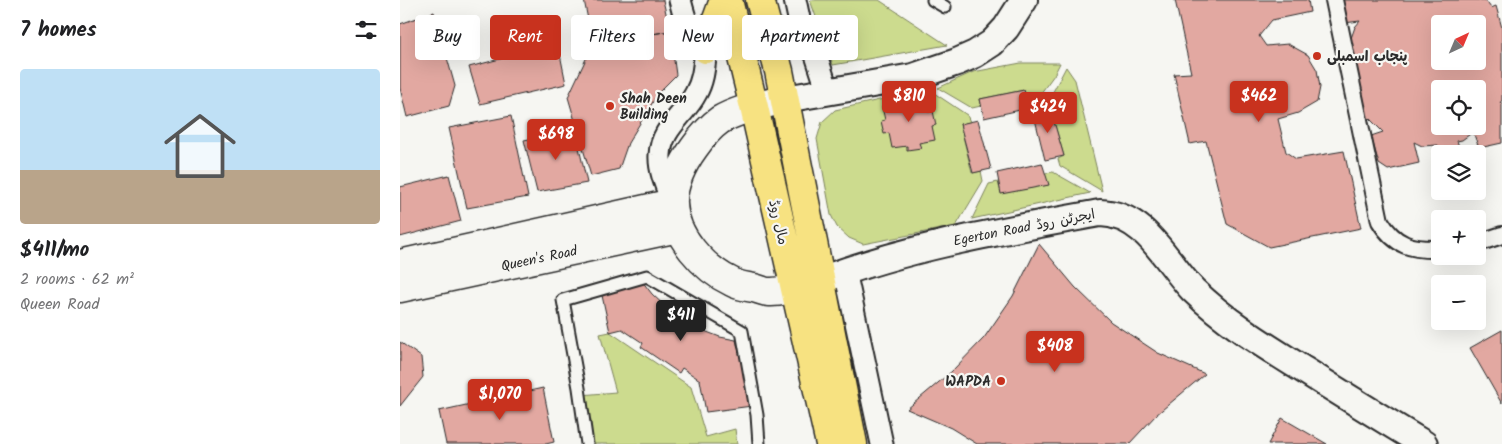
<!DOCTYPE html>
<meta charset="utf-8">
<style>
body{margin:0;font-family:Kalam,"Playpen Sans Arabic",sans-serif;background:#f6f6f6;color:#202124;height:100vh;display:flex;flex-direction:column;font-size:19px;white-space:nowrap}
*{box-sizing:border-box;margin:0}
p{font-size:16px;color:#757577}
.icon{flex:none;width:28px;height:28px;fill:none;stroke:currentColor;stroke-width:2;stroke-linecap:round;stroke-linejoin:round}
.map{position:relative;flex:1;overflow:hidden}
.side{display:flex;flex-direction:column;background:#fff;width:400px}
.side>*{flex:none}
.guide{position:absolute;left:15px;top:15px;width:475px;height:45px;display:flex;gap:10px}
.needle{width:32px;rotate:44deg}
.tools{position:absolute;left:1031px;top:15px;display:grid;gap:10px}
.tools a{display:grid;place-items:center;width:55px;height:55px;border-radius:5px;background:#fff;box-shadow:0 5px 20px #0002;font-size:25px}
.price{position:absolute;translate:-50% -42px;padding:0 11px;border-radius:5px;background:#c8321e;color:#fff;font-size:16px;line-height:32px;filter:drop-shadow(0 1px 2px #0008)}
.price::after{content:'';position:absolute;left:50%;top:30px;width:15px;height:11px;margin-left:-8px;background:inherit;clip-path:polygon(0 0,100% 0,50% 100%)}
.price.on{background:#222;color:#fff}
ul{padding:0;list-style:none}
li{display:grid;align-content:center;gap:10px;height:265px;padding:0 20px}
li span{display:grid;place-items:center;height:155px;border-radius:5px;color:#555}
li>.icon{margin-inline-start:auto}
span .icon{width:90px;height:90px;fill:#fffc;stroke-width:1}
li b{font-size:21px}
h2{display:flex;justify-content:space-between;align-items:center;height:60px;padding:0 20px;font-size:21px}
.chip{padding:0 18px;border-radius:5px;background:#fff;box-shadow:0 5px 20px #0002;font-size:18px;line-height:45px}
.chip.on{background:#c8321e;color:#fff}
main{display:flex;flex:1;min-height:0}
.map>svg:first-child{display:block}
.green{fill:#ccdb8e;stroke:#7c835c}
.building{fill:#e2a8a1;stroke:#2b2b2b;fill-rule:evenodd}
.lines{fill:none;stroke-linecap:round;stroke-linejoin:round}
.service-casing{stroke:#2b2b2b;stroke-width:15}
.pedestrian-casing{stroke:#2b2b2b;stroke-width:20}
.minor-casing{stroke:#2b2b2b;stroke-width:25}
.tertiary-casing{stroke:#2b2b2b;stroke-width:30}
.secondary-casing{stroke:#2b2b2b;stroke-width:31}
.primary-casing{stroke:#2b2b2b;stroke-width:31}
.service{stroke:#f6f6f2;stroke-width:11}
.pedestrian{stroke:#f6f6f2;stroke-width:16}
.minor{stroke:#f6f6f2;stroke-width:21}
.tertiary{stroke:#f6f6f2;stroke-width:26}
.secondary{stroke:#f6f6f2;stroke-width:28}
.primary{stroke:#f7e281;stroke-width:28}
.poi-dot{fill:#c8321e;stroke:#f6f6f2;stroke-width:2}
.labels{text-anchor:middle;stroke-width:4.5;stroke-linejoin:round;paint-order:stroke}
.poi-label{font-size:14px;font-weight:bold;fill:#2b2b2b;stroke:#f6f6f2;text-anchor:start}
.street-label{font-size:14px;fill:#2b2b2b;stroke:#f6f6f2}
</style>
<main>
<section class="side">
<h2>7 homes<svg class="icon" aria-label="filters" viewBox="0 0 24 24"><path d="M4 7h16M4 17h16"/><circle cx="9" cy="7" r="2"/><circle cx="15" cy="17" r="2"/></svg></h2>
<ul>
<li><span style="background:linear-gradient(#bfe0f5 65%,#b9a48a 0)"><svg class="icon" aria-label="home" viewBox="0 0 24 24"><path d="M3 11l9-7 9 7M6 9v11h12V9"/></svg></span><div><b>$411/mo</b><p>2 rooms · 62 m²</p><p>Queen Road</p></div></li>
</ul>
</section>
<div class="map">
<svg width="1102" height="444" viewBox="0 0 1102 444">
<rect width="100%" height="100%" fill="#f6f6f2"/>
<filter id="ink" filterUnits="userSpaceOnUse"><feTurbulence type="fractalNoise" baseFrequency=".02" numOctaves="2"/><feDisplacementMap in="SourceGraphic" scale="10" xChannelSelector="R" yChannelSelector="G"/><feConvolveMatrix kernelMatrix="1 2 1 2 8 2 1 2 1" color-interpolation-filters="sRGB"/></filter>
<g filter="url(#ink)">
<!-- green -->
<path class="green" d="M410,0H479L547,45L433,65Z
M621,63H660L654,75L638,97L627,99L624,90L580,99L581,106L572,108L538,88L573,72Z
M666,67L675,80L702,191L660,166L658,159L664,156L650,108L644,109Z
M528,89L567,115L570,122L560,124L572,173L581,171L583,181L556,226L463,244L449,238L437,227L431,215L417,139L422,122L435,110Z
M653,172L690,193L572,219L589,184L598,182L601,193L648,185L645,173Z
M210,332L291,387L306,437L335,429L337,444H189L181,395L216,392L200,334Z"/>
<!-- building -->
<path class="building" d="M184,0H263L270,31L193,44Z
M775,0H908L910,12L872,20L859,36L866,46L888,44L908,55L917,70L920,87L917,102L898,113L878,119L886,152L896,159L944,151L961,228L869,247L827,224L806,141L790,144L774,74L791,73Z
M940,0H1085L1091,8L1096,6L1102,28V100L1100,103H1102V143L1079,148L1073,132L1062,140L1057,141L1060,149L1049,154H1042L1038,145L1022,146L1014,142L1019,163L988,170L979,164L971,136L983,132L969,118L961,121L950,41L955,27L960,21L944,23ZM1040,24H1078V61H1040ZM1040,89H1078V126H1040Z
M34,12L55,86L49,106L7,117L0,88V24Z
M270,31L276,75L259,92L245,115L228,143L219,169L191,176L168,97L193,44Z
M158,44L166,84L80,104L69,67Z
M624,90L629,108L584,118L580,99Z
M510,96L511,101L525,97L528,112L533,111L536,125L532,126L535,140L519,143L521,148L507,150V146L492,148L489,133L484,134L481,121L485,120L482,107L497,104L496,99Z
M650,108L664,156L645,160L633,111Z
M111,116L128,197L67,208L49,128Z
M578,120L591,169L573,173L560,124Z
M175,130L187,183L137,192L124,140Z
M642,163L649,185L601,194L597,173Z
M49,175L61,221L0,237V187Z
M639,244L675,287L711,322L758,353L805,374L756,415L729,444H577L551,428L507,409L551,372L584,338L613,296Z
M242,281L252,294L269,310L281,293L309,313L299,329L320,337L336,340L352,406L306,412L300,380L282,368L279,373L241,347L243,343L222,329L210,332L201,291Z
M1102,330V404L1070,348Z
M0,342L21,357L23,377L0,406Z
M143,388L154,442L146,444H46L39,411Z
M882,418L927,444H868Z"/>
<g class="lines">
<!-- service casing -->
<g class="service-casing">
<path id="service" d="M533,0L545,7
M187,444L179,388L163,300L247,276L342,331L357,415L359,444"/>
</g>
<!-- pedestrian casing -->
<g class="pedestrian-casing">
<path id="pedestrian" d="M934,0L980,221C995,246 1012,250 1040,249
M1078,243L1102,235"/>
</g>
<!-- minor casing -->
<g class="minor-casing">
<path id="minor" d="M395,0L403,37L416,55L428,92
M273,203C267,188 259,171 260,155C261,128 285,115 296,93C304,79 304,64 306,49C289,35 285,20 280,0
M445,271L482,444"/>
</g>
<!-- tertiary casing -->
<g class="tertiary-casing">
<path id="tertiary" d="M385,99L513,77L557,62L575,54L592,43L606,28L624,0
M421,280C511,246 606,230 700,213C746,214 766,262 793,290C827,323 864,345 904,370C944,395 984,420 1024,444"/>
</g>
<!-- secondary casing -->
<g class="secondary-casing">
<path id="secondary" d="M385,99C363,105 339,109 320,120C310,127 301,138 294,148C283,163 272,185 273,204C274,236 304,269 332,282C339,286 347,287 354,288C359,289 364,292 369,292C384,293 402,285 417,281
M0,264L273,203
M0,288L278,228"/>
</g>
<!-- primary casing -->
<g class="primary-casing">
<path id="primary" d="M328,0L354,107L430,444
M360,0L379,71L453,444
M306,49L324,0"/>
</g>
<!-- service -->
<use href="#service" class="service"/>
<!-- pedestrian -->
<use href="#pedestrian" class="pedestrian"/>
<!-- minor -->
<use href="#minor" class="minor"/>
<!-- tertiary -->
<use href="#tertiary" class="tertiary"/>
<!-- secondary -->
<use href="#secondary" class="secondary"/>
<!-- primary -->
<use href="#primary" class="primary"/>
</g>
</g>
<!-- markers -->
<g class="poi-dot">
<circle cx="917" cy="56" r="5"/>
<circle cx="210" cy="106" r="5"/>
<circle cx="601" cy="381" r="5"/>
</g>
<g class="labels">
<!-- poi labels -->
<g class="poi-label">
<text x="927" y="61">پنجاب اسمبلی</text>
<text x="220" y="103">Shah Deen<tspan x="220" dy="16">Building</tspan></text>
<text x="591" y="386" text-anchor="end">WAPDA</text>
</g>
<!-- street labels -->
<g class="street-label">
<text transform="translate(379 222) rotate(77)" y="5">مال روڈ</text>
<text transform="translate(624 227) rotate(-11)" y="5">Egerton Road ایجرٹن روڈ</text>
<text transform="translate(139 258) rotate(-12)" y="5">Queen's Road</text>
</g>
</g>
</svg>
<div class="tools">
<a><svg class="needle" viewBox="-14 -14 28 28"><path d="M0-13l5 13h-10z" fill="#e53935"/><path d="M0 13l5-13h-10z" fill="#757577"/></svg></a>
<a><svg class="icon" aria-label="locate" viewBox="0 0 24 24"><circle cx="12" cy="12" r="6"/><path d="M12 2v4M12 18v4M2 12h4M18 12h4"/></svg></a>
<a><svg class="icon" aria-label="layers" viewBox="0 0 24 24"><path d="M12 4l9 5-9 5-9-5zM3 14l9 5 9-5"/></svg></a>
<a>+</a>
<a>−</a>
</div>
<b class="price" style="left:509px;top:123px">$810</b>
<b class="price" style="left:859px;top:123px">$462</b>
<b class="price" style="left:648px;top:134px">$424</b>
<b class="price" style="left:156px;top:161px">$698</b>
<b class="price on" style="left:281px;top:342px">$411</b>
<b class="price" style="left:655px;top:373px">$408</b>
<b class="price" style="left:100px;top:421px">$1,070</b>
<div class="guide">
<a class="chip">Buy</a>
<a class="chip on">Rent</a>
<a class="chip">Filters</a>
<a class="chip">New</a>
<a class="chip">Apartment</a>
</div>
</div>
</main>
